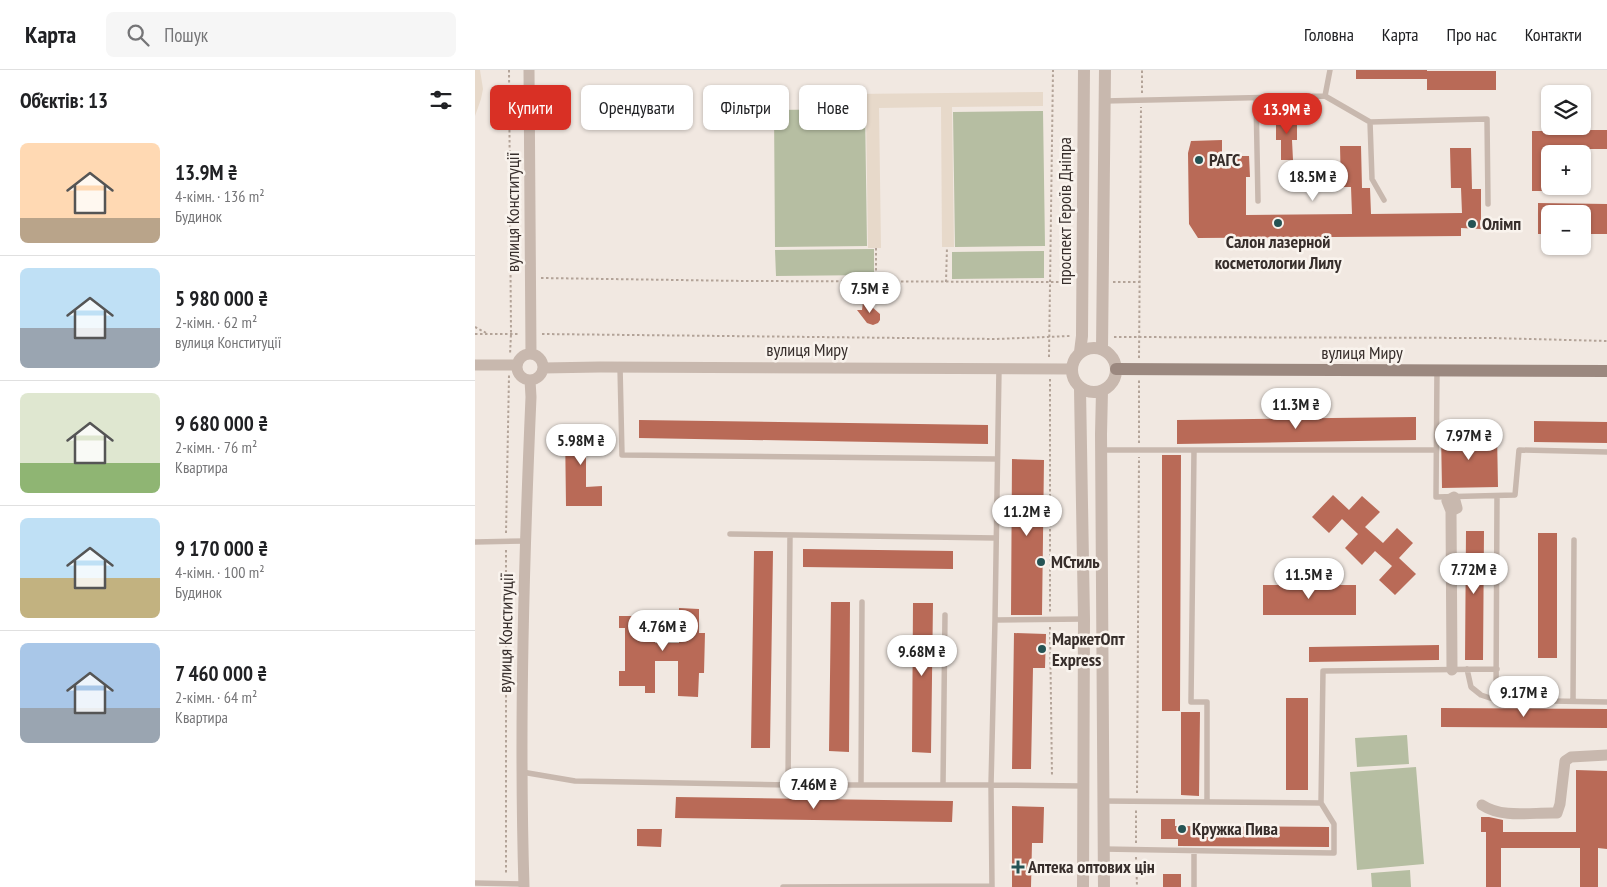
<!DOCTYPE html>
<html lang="uk">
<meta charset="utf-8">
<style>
body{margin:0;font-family:"PT Sans Narrow",sans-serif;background:#f6f6f6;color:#202124;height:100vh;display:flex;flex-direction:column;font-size:19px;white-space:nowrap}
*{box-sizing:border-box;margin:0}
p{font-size:16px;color:#757577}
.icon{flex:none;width:28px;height:28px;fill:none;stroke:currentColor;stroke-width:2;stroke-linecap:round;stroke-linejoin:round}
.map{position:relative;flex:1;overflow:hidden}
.details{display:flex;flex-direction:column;background:#fff;width:475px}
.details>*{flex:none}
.hud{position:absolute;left:15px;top:15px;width:475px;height:45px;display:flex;gap:10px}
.fabs{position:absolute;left:1066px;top:15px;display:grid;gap:10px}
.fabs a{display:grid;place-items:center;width:50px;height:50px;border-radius:8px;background:#fff;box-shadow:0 1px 4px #0004;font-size:25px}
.price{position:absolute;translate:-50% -42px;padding:0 11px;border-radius:18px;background:#fff;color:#222;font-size:16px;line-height:32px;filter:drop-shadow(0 1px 2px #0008)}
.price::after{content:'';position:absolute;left:50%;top:30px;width:15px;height:11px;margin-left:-8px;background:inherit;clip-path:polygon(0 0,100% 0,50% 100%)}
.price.on{background:#d93025;color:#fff}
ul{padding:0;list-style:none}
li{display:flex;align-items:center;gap:15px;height:125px;padding:0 20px}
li+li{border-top:1px solid #e0e0e0}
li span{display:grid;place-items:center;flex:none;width:140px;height:100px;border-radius:8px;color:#555}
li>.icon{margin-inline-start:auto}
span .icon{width:60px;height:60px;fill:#fffc;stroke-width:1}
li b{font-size:21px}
h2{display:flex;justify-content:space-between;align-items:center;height:60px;padding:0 20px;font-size:21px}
.pill{padding:0 18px;border-radius:8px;background:#fff;box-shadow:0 1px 4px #0004;font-size:18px;line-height:45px}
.pill.on{background:#d93025;color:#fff}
header{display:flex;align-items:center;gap:30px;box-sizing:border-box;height:70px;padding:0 25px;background:#fff;border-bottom:1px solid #e0e0e0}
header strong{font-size:24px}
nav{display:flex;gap:28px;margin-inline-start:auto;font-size:18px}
.search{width:350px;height:45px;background:#f6f6f6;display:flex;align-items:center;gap:12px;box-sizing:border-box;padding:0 18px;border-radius:8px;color:#757577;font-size:19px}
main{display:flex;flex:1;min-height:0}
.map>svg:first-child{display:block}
.green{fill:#b6bea2}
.plaza{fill:#e7d9ca}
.building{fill:#b96a57}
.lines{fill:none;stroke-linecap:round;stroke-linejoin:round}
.path{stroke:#b3a398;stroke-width:2;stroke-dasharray:2.5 2.5;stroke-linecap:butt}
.service{stroke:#c8b8ae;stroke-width:5.5}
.minor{stroke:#c8b8ae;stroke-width:11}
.tertiary{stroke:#c8b8ae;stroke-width:12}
.secondary{stroke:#9b887f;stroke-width:12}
.poi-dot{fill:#255354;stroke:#f9f3ed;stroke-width:2}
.labels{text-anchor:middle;stroke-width:5;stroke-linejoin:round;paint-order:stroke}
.poi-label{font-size:18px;font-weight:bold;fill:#372e2b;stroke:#f9f3ed;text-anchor:start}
.street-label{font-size:18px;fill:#372e2b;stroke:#f9f3ed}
</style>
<header>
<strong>Карта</strong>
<div class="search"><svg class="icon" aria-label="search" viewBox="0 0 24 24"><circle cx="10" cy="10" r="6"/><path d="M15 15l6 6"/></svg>Пошук</div>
<nav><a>Головна</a><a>Карта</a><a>Про нас</a><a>Контакти</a></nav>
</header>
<main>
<section class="details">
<h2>Об’єктів: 13<svg class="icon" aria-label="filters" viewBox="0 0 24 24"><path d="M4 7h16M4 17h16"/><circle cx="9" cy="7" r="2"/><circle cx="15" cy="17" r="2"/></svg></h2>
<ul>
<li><span style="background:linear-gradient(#ffd9b3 75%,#b9a48a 0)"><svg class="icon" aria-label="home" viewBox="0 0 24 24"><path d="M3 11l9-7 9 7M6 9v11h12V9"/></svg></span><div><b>13.9M ₴</b><p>4-кімн. · 136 m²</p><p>Будинок</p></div></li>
<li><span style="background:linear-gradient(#bfe0f5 60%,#9aa5b1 0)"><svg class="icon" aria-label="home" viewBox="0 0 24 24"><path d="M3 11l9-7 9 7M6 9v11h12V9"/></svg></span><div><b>5 980 000 ₴</b><p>2-кімн. · 62 m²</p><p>вулиця Конституції</p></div></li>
<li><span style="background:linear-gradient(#dfe7d0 70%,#8fb573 0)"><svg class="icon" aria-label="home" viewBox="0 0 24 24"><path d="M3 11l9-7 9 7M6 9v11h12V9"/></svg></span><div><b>9 680 000 ₴</b><p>2-кімн. · 76 m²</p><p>Квартира</p></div></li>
<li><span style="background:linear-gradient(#bfe0f5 60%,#c2b280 0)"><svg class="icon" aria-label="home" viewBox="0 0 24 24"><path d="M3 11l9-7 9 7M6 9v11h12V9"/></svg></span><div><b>9 170 000 ₴</b><p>4-кімн. · 100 m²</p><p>Будинок</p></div></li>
<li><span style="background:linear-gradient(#a9c7e8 65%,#9aa5b1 0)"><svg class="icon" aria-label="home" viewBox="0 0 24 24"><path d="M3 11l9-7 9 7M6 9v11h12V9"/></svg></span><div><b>7 460 000 ₴</b><p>2-кімн. · 64 m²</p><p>Квартира</p></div></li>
</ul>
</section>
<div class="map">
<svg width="1132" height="817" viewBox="0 0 1132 817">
<rect width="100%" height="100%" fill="#f1e8e1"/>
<!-- green -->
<path class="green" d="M390,39L392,176L300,177L299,40Z
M568,41L570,176L480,177L478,42Z
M399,179V205L301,206L300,180Z
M569,181V208L477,209V182Z
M932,665L934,694L882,697L880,668Z
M941,697L949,794L882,800L875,702Z
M935,800L936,817H897L896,803Z"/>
<!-- plaza -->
<path class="plaza" d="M0,0H5L8,19L6,29L0,46Z
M568,22V36L477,37L479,177H467L466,37L404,38L406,178H393L391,38H377V24Z"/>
<!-- building -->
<path class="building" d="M881,0H952V9H881Z
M952,1H1021V20H952Z
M822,46V70H817L818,90H806V70H801V47Z
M1076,60H1132V79H1068V121H1057V61H1076Z
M747,70V86H774L775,107H771V145L877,144L876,117H866L865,76H886L887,118H895L896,144L987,143L986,118H976L975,78H996L997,119H1006V159L986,158V166L723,168L714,154L713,83L716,71Z
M1063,133L1132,134V164H1108V144H1075V164H1063Z
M388,232L397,233V237L405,244V250L403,253L398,255L392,253L382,240H387Z
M941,347V370L702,374V350Z
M164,350L513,355V374L164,368Z
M1059,351L1132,352V373L1059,372Z
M126,356V376H111V417L127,416V436H91L90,357Z
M966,364H1022L1023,417L967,418Z
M687,385H706L705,641H687Z
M537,389L569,390L567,545H536Z
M858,425L874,440L887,426L905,442L890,457L908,473L922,458L938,473L924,488L941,504L920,525L904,510L917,496L900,481L887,495L870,478L883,464L867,449L854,463L837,447Z
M991,461H1009L1008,590H990Z
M1063,463H1082V588H1063Z
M328,479L478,481V499L328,497Z
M279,481H298L295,678H276Z
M788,515H881V545H788Z
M356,532H375L374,682L354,681Z
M438,533H458L456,683L437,682Z
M204,538L224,539V563H230L229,603H224L223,627L203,626V591H180V623H170V616H144V601H150V558H144V546H169V542H180V573H204Z
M539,563L571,564L570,598H558L556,699H537Z
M964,575V590L834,592V577Z
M811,628H833V720H811Z
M966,638L1132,639V658L966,657Z
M706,642H725L724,726L706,725Z
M1101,700L1132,701V779L1123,778V817H1105V778H1026V817H1011V762H1006V747H1014L1028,750V762H1101Z
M201,727L478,731L477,752L200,748Z
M537,736L569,737L568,773H557L556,817H537Z
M686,749H700V756L854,757V777L703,776V769H686Z
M162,759H187L186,777L162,776Z
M688,804H706V817H688Z"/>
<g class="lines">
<!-- path -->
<path class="path" d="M34,0L36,264L35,285
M667,23V0
M401,178V212
M66,208L270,211L596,212
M471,212L472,177
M638,212H664
M0,257L13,264
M0,264H45
M67,264L521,269L595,266
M639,267L1017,268L1132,271
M574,287L578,0
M664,288L666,37
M575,309V542
M664,373V310
M31,463L34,305
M31,480V805
M575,557L577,707
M662,723L664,387
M661,773V740
M661,787L662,817"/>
<!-- service -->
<path class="service" d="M850,26L855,0
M781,28L783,131
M629,31L850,26L895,52L1012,49L1013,134
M895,52L897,109L909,130
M145,297L147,385L522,389
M524,299L520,550L609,549
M962,300L961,427L1040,425L1044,380L1132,382
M626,380H961
M719,380L716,632H732V732
M1022,426L1021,630L1132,632
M255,464L521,468
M0,472L50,471
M520,550L516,715L608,716
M992,599L996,617L1006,625L1021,630
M1098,631L1099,470
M47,702L100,711L313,715H516L517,817
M313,715L315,465
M386,715L387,532
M468,715L470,545
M629,731L846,733L848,601L1022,599
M629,779L859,783V754L846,733
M0,813L49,814
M308,817L517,816
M719,817V781"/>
<!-- minor -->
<path class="minor" d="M54,0L56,284
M42 297a13 13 0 1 1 26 0a13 13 0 1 1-26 0Z
M0,295H42
M68,298L125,297L596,299
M976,441L972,431L979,427L982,438L976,441L977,600
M1007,735C1028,749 1058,742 1082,743L1085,734L1090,691L1096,687L1132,685
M49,817C44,654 49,490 56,327L55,310"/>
<!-- tertiary -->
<path class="tertiary" d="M597 300a22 22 0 1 1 44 0a22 22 0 1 1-44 0Z
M627,279L630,0
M605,282L607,266L609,0
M605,319L609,549L608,817
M627,321L626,364L629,817"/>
<!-- secondary -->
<path class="secondary" d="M641,299L1132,301"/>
</g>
<!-- markers -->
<g class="poi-dot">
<circle cx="724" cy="90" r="5"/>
<circle cx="803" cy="153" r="5"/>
<circle cx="997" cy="154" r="5"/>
<circle cx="566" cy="492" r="5"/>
<circle cx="567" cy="579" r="5"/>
<circle cx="707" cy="759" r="5"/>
<path d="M540.5 789.5h5v5h5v5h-5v5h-5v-5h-5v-5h5z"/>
</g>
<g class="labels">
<!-- poi labels -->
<g class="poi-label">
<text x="734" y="96">РАГС</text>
<text x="1007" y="160">Олімп</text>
<text x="803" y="178" text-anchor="middle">Салон лазерной<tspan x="803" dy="21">косметологии Лилу</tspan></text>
<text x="576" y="498">МСтиль</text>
<text x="577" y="575">МаркетОпт<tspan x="577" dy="21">Express</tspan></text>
<text x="717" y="765">Кружка Пива</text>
<text x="553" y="803">Аптека оптових цін</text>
</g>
<!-- street labels -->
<g class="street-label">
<text transform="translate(590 141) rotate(-90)" y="6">проспект Героїв Дніпра</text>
<text transform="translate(38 142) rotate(-90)" y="6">вулиця Конституції</text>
<text x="332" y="286">вулиця Миру</text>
<text x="887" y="289">вулиця Миру</text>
<text transform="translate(31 563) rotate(-89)" y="6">вулиця Конституції</text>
</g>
</g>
</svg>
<div class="fabs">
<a><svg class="icon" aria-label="layers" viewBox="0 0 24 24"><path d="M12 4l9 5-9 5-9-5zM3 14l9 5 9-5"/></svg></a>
<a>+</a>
<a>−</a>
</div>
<b class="price on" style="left:812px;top:65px">13.9M ₴</b>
<b class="price" style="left:838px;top:132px">18.5M ₴</b>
<b class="price" style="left:395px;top:244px">7.5M ₴</b>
<b class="price" style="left:821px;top:360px">11.3M ₴</b>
<b class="price" style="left:994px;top:391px">7.97M ₴</b>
<b class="price" style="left:106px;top:396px">5.98M ₴</b>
<b class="price" style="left:552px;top:467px">11.2M ₴</b>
<b class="price" style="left:999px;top:525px">7.72M ₴</b>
<b class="price" style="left:834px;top:530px">11.5M ₴</b>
<b class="price" style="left:188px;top:582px">4.76M ₴</b>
<b class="price" style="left:447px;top:607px">9.68M ₴</b>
<b class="price" style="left:1049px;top:648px">9.17M ₴</b>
<b class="price" style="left:339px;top:740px">7.46M ₴</b>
<div class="hud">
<a class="pill on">Купити</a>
<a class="pill">Орендувати</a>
<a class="pill">Фільтри</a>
<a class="pill">Нове</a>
</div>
</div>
</main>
